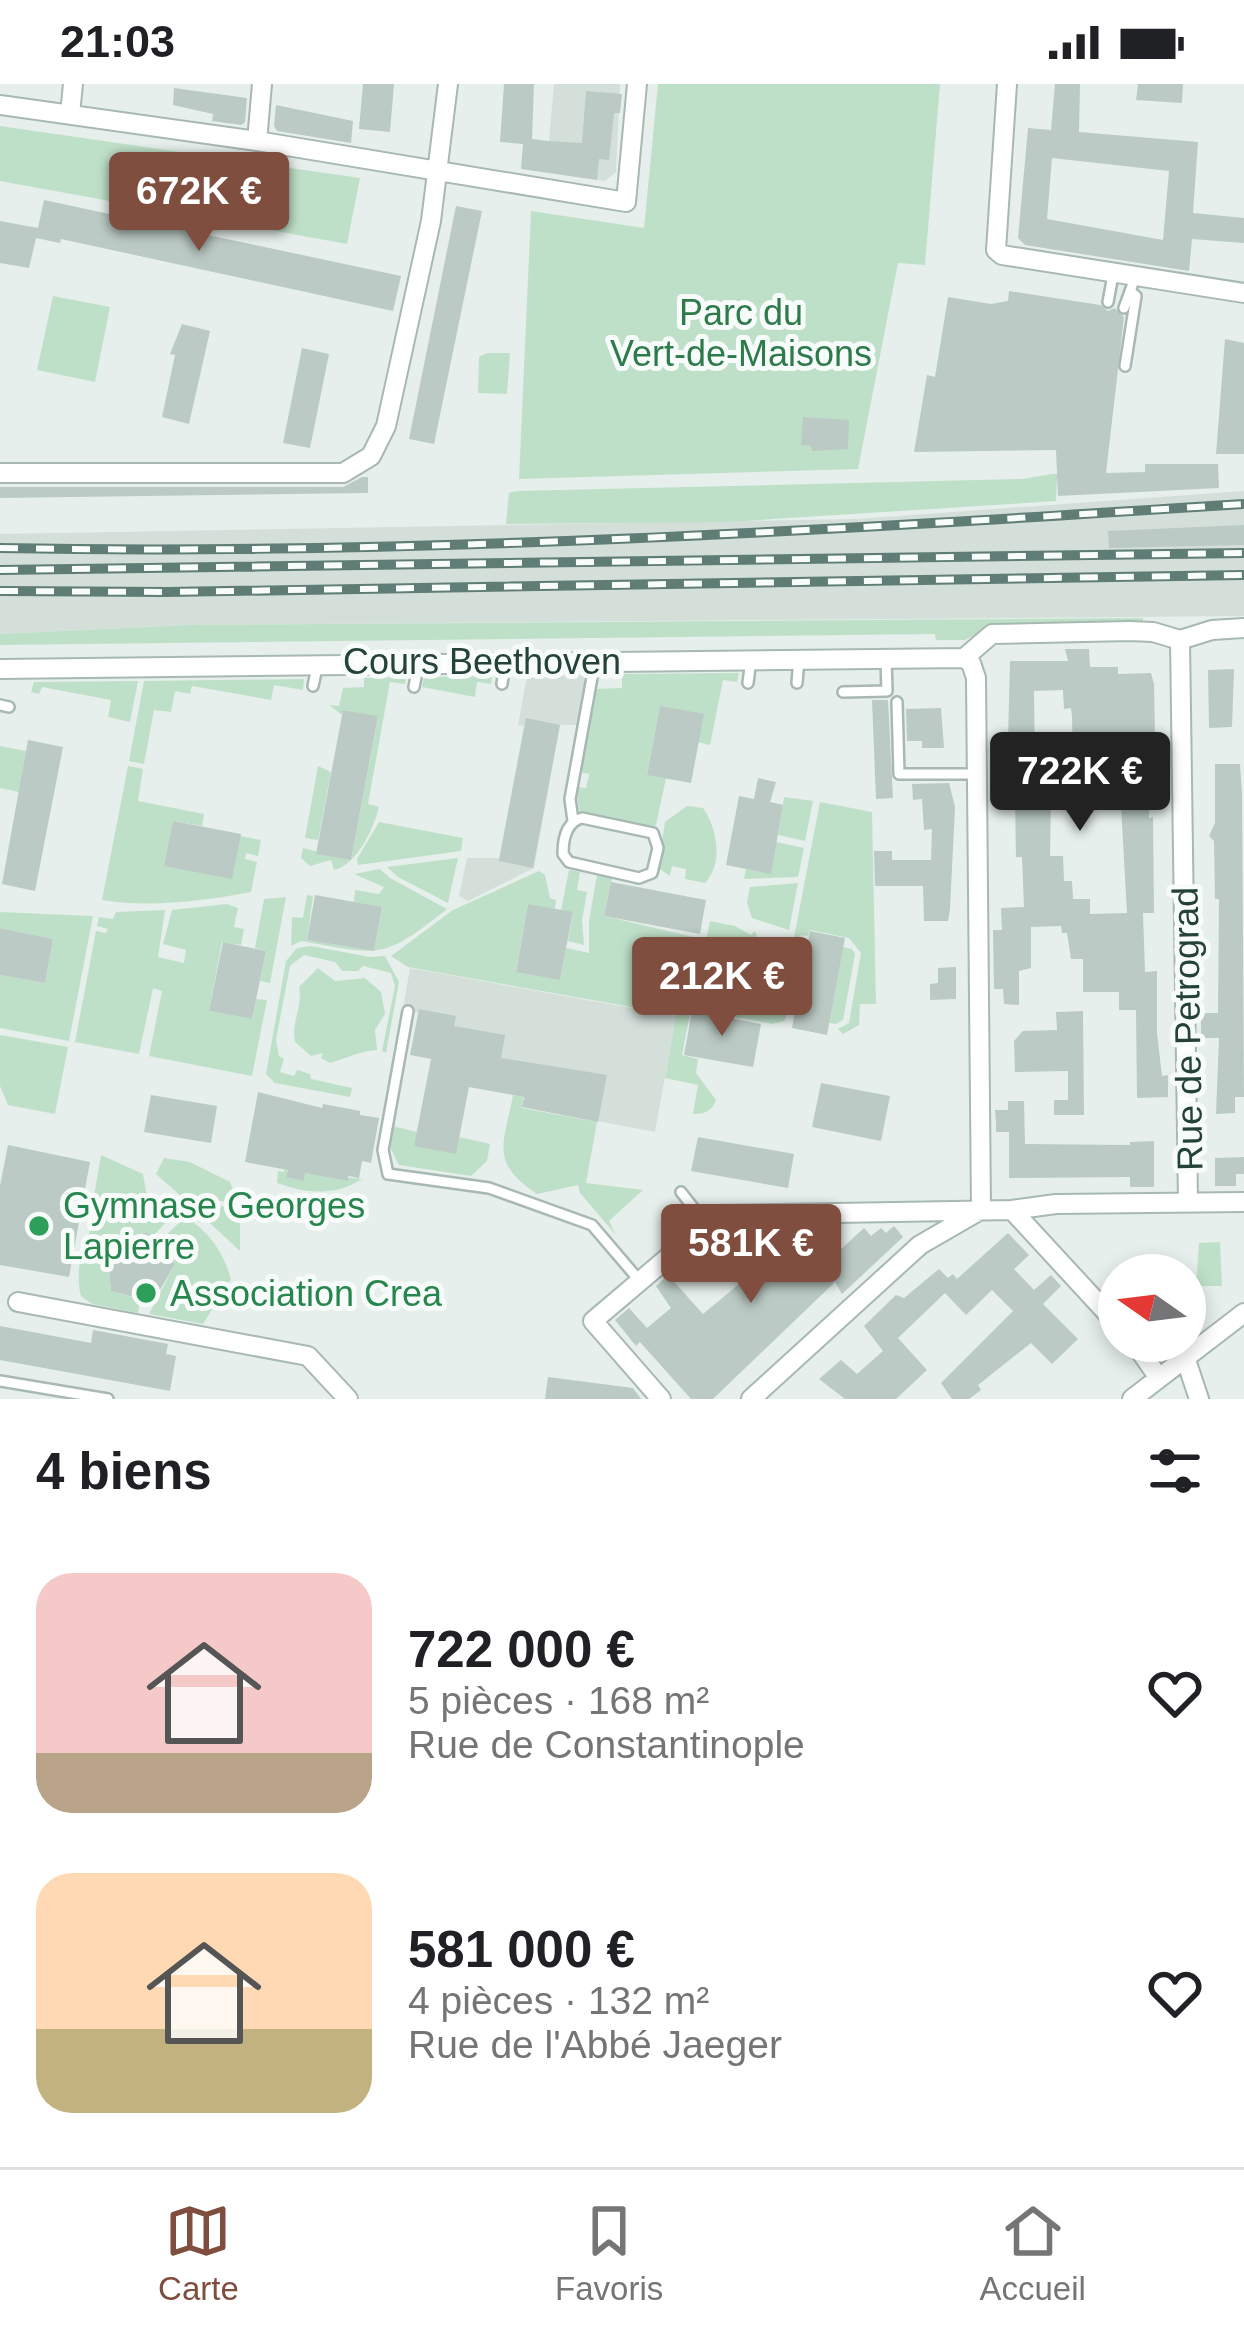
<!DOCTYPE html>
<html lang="fr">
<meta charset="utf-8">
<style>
body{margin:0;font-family:Arial,sans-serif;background:#f2f2f2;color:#202124;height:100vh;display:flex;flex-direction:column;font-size:45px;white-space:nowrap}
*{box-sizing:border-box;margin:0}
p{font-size:39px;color:#757577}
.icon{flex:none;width:66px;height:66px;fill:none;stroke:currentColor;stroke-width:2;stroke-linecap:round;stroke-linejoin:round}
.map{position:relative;height:1315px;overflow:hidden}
.side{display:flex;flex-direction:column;background:#fff;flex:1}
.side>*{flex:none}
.needle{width:78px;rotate:284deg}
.tools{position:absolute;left:1098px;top:1170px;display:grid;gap:24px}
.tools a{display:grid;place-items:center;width:108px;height:108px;border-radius:50%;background:#fff;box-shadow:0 6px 18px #0003;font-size:60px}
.price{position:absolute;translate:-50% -102px;padding:0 27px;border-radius:12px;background:#7f4e3f;color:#fff;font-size:39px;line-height:78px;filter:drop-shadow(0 3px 6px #0008)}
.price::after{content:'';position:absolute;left:50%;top:72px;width:36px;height:27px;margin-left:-18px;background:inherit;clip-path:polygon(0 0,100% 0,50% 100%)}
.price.active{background:#222;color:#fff}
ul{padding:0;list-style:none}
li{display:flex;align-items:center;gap:36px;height:300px;padding:0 36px}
li span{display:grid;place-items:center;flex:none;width:336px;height:240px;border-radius:36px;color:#555}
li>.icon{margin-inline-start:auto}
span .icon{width:144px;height:144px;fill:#fffc;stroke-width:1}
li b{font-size:51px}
h2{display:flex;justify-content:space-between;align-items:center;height:144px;padding:0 36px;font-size:51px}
.status{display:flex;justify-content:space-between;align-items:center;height:84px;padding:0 60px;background:#fff;direction:ltr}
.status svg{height:33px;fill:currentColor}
.dock{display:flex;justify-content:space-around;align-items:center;height:168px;border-top:3px solid #e0e0e0;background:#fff;font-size:33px;color:#757577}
.dock a{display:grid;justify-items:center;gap:6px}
.dock .active{color:#7f4e3f}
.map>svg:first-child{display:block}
.built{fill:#d4dfda}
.green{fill:#bfe0c8}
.building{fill:#bbcac4;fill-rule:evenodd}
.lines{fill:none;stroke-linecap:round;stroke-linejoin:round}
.service-casing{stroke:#a8b8b2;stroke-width:14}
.minor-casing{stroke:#a8b8b2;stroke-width:22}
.service{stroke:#fff;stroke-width:9}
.minor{stroke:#fff;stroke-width:18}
.rail-casing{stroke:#5f7d75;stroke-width:10}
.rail{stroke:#f7fbf9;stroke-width:6;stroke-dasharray:18;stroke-linecap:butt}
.leisure-dot{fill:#2e9e5b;stroke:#f7fbf9;stroke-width:4.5}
.labels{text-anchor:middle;stroke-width:10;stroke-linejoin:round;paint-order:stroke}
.park-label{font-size:36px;fill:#2d7a4b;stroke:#f7fbf9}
.street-label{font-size:36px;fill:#24423a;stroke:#f7fbf9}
.leisure-label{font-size:36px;fill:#27864d;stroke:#f7fbf9;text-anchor:start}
</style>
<div class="status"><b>21:03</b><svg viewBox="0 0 49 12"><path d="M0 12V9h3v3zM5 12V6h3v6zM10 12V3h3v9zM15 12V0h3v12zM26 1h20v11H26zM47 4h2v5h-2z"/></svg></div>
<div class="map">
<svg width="1244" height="1315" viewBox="0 0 1244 1315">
<rect width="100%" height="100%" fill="#e6efeb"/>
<!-- built -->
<path class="built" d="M554,0H620L616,88L605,97L531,86L549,57Z
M1244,407V532L189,541L0,550V450L856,435Z
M588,591L579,641H560L534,784L468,817L459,812L467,774H499L524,642L518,641L527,592Z
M410,884L676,932L655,1048L523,1023L525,1012L443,998L419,929L403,925Z"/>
<!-- green -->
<path class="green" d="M658,0H940L925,181L898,179L858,385L519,395L531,127L644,144Z
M0,42L360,94L347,160L0,97Z
M53,212L110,223L95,298L37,286Z
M487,269H510L507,310L478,309L479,273Z
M1052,390H1073V394L1057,395L1056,417L728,438L506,440L509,409L516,407L1023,395Z
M1143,534V539L992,542L965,556H936L935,550L0,561V550L189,541Z
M739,589L737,598L723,596L710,661L698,658L660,623L647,690L666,694L656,741L649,744L588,732L579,726L576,703L586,704L589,690L579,688L594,605L622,604V590Z
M492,592L491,600L477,598L475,613L422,603L424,593Z
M406,593L405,600L390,598L368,720L379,723C374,744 357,781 334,786L331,776L310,782L301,774L303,764L351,776L378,633L344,626L342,631L329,621L339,622L343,604L364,603V594Z
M304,595L303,606L274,601L271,616L192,602L190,610L175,607L171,628L154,626L144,680L129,677L144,597Z
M138,597L130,638L108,633L111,616L42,603L39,610L31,608L34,598Z
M0,662L26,667L19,708L0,704Z
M128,682L143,685L138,717L204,730L202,742L173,737L165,782L240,752L261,756L258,772L246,769L245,775L257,778L251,808C203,817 149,824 102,816Z
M318,682L331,688L318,756L305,754Z
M784,713L813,717L805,757L778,751Z
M820,718L872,728L876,920H860L859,941L843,950L838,945L849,939L861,869L849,854L810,846L808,852L801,851L785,937L773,940L691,925L682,971L698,975L696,989L716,1016C712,1027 705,1030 693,1030L698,1001L665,994L676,931L408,883L391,872L453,826L539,787L545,791L550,814L556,816L555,825L528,820L516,887L560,896L566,864L589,869V837L597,791L612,794L604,832L706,856L710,837L735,842L751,851L755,847L779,910L783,911Z
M687,722L703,724C718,745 723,780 705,799L685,795L686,785L672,782L670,792L658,784L665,738Z
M379,738L463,754L461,767L358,781L357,775Z
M776,758L804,764L798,793L744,795L746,785L771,789Z
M458,774L448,819L398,793L387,783Z
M380,785L390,794L447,825C382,877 380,871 301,857L291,862L292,833L303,834L307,811L313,812L307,856L374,867L382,824L354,818L355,806L379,810L384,803L354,790Z
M569,786L580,788L577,806L587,808L582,836L584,861L568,857L573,829L561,826Z
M798,799L789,846L752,834L747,819L750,803Z
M286,813L270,899L260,897L266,867L255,864L264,815Z
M227,820L238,824L234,843L244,845L241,861L222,858L209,927L252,935L256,915L267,916L252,992L149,972L162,907L153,904L139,970L75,958L96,847L106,849L108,845L97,842L99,833L113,835L116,828L165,826L158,873L184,879L186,866L163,860L172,826Z
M0,828L93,832L69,957L0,944V891L45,899L53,855L0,844Z
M311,862L370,873L385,872L399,898L386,969L382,967L395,902L391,889L363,882L358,887H342L335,878L304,871L290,882L276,956L279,972L284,975L280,988L294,992L297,986L310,990L311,995L352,1004L350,1013L275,999L266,990L286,877L297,864Z
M843,863L852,865L855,870L843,936L836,940L829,939Z
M318,884L335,897L365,894L381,908L385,930L375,946L377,966C360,967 347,974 330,979L321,974L323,969L311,972L295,958C291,936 303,925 299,903Z
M0,951L68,963L55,1030L8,1021L0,1002Z
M513,1011L523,1013L522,1024L597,1038L586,1099L643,1106L609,1137L616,1151L580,1109L578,1101L537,1110C489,1078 504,1060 513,1011Z
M393,1042L417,1048L414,1062L459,1053L490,1060L487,1077L471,1092L399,1081L390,1063Z
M289,1065L287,1093L303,1096L305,1089L362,1095C334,1113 306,1109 277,1099L278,1087L284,1088Z
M101,1071L143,1090L148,1119L93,1118Z
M164,1074L190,1078L230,1098L238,1119L182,1113L156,1090Z
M208,1121L240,1124V1167L198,1128Z
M134,1123L175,1129L151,1154L145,1148L107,1166L111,1207L140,1215L138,1229L92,1220L81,1212C75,1192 81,1153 97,1138C106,1130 122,1126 134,1123Z
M185,1133C208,1146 224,1169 231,1195L203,1240L149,1230L175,1180L157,1160Z
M1220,1158L1222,1202H1196L1199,1159Z"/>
<!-- building -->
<path class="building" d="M363,0H394L390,48L359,45Z
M504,0H534L532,55L548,57L582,59L586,7L622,10L620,29H614L609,76L599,75L597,96L521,85L523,60L500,58Z
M1055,0H1080L1079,48L1198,58L1193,129L1244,134V159L1192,155L1189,187L1025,161L1018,154L1028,44L1051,46ZM1052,74L1169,87L1163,156L1047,135Z
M1138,0H1183L1182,19L1136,16Z
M174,4L247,14L245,38L241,41L212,37L213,30L173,21Z
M276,21L353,37L351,59L277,47L274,42Z
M44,116L401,192L393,227L61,155L60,159L36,154L29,184L0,179V137L38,144Z
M456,122L482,127L434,360L409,355Z
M1009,207L1100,221L1108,227L1115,224L1124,233L1106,389L1145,388V380H1218L1219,404L1058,412L1056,366L914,368L927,291L935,293L948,213L991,220L1008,217Z
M182,240L210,247L189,340L162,333L175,271L170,270Z
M1225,255L1244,259V370H1216Z
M302,264L329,270L310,364L283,359Z
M803,333L849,336L848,365L812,367L811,362L801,361Z
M362,393H368V409L0,414V403H343Z
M1244,441V461L1109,464L1108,447Z
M1065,565H1089L1090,583H1118V590L1151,589L1154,600L1155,652H1149L1150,682H1119L1118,653H1088L1089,683H1101L1102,707H1085V713H1051L1050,772H1063L1064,797H1072L1073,815H1090V830L1127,829L1121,722H1149V734L1153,733L1154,829H1143L1145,888L1157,887V949L1162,992L1168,991V1013L1137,1014L1136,926H1119V908H1083V875H1071L1067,849H1062L1061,842L1031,843V884L1019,887V921L1004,920L1003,905H994L993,846H1002L1001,824L1024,823L1022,773H1016L1015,714H1000L998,661L1008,655L1010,577H1068ZM1063,606L1064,625L1071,624L1072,632L1073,685H1035L1034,607Z
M1234,585L1232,643L1209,644L1208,586Z
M872,616H888L893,714L876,715Z
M660,622L704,630L691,699L647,691Z
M941,624L944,664H922V657H907L906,625Z
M343,626L378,632L351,776L316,770Z
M526,634L560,641L533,784L499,777Z
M28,656L63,663L35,807L2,800Z
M1215,680H1240L1242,709L1244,1013H1235V1029L1216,1030L1219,954H1201V929H1218L1219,815H1215L1214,757L1209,752L1215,739Z
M758,694L776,698L770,718L783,721L771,790L726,781L739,712L754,715Z
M949,699L955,723L950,825L948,837H924L923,802H875L874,767H892V776H931L932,745L924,746L922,715L913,716L912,700Z
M173,737L241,750L232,795L164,782Z
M611,798L706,816L700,850L604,832Z
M315,811L382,823L374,867L307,856Z
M528,820L573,828L560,896L516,888Z
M0,844L53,855L45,899L0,891Z
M810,847L845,854L827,951L792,944Z
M223,858L266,867L252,935L209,927Z
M956,883V915L930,916V900L938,899V884Z
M419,925L456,932L454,942L505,951L501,974L607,991L598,1038L522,1023L524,1013L469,1003L456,1070L414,1062L431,975L410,971Z
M692,927L761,940L753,983L684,971Z
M1083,927L1084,1031H1054V1016H1068V987L1015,988L1014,957L1023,947L1057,946L1056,928Z
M821,999L890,1012L881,1057L812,1043Z
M258,1008L322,1024L323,1020L360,1027V1031L379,1034L371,1079L362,1077L359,1094L348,1092V1097L305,1089L304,1097L286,1093L288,1086L245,1078Z
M151,1011L217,1022L211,1059L144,1048Z
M1008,1017H1024L1025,1060L1130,1061V1058L1154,1057V1103H1130V1093L1009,1094V1048H996V1039L995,1026H1008Z
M698,1053L794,1070L788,1104L691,1087Z
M8,1061L90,1078L69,1193L0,1181V1102Z
M1244,1073V1090H1236V1102H1215V1074Z
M894,1142L903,1153L842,1210L835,1198L713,1315H691L640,1258L636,1262L615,1236L629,1224L647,1244L671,1224L656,1202L668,1191L703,1230L762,1181L735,1151L743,1144L789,1143L805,1162L825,1149L840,1166L864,1144L871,1152L881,1144L886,1149Z
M146,1148L175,1180L153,1218L111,1207L107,1166Z
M1008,1149L1029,1171L1014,1185L1034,1206L1051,1191L1061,1202L1043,1220L1078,1255L1052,1280L1031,1259L978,1301L981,1306L969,1315H952L941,1299L1013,1227L992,1206L966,1231L945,1209L898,1254L927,1286L896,1315H845L819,1295L841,1276L857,1290L883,1267L864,1242L896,1211L904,1214L939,1185L948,1194L953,1190L957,1195Z
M0,1242L91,1259L93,1246L168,1260L166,1270L176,1272L170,1307L0,1276Z
M548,1293L633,1304L641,1315H545Z"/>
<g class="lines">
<!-- service casing -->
<g class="service-casing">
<path id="service" d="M1108,218L1113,191
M1124,224L1132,202
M1125,282L1136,212L1131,208
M748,599L751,575
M797,599L799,574
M502,600L505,578
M313,602L318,579
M414,603L419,578
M843,608L887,607L886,573
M897,618L899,690H976
M0,621L9,623
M582,734L653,749L658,764L652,789L639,794L569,778L563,770C563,755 566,738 582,734Z
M573,737L570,715L595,577
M408,927L383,1066L388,1090L489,1104L592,1141L639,1196
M681,1108L706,1140
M0,1297L108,1315"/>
</g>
<!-- minor casing -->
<g class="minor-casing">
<path id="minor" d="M1007,0L996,166L1002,171L1244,209
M0,21L257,57L626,118L637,0
M70,30L73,0
M257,57L262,0
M0,389H343L371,372L386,342L431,137L448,0
M1180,556L1188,1118
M964,574L971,579L976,594L981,1125
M964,574L992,550L1130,547L1153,548L1180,556L1212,546L1244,544
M0,585L964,574
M18,1218L308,1272L348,1315
M1119,1242L1012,1126L1056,1120L1244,1118
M1133,1257L1159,1294
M1186,1276L1199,1315
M661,1315L593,1237L718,1131L1012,1126
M751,1315L920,1161L977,1128
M1132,1315L1244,1229"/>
</g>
<!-- service -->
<use href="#service" class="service"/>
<!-- minor -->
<use href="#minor" class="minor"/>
<!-- rail casing -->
<g class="rail-casing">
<path id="rail" d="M0,464C415,472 830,446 1244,420
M0,486L1244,469
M0,507L167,508L1244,491"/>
</g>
<!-- rail -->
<use href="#rail" class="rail"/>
</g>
<!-- markers -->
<g class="leisure-dot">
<circle cx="39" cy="1142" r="12"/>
<circle cx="146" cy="1209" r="12"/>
</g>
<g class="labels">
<!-- park labels -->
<g class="park-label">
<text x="741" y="241">Parc du<tspan x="741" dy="41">Vert-de-Maisons</tspan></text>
</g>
<!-- street labels -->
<g class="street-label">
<text x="482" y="590">Cours Beethoven</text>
<text transform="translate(1187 945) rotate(-91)" y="13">Rue de Petrograd</text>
</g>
<!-- leisure labels -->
<g class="leisure-label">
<text x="63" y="1134">Gymnase Georges<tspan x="63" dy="41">Lapierre</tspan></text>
<text x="170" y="1222">Association Crea</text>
</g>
</g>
</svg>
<div class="tools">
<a><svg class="needle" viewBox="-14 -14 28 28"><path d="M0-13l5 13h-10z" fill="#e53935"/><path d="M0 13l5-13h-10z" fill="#757577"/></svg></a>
</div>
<b class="price" style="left:199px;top:170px">672K €</b>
<b class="price active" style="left:1080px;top:750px">722K €</b>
<b class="price" style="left:722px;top:955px">212K €</b>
<b class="price" style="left:751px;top:1222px">581K €</b>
</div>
<section class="side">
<h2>4 biens<svg class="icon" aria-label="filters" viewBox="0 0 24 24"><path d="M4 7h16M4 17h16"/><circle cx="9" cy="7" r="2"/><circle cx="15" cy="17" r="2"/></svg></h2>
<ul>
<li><span style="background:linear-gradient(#f6c9c9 75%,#b9a48a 0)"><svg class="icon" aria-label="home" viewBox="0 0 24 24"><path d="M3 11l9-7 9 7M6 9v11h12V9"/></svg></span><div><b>722 000 €</b><p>5 pièces · 168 m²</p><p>Rue de Constantinople</p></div><svg class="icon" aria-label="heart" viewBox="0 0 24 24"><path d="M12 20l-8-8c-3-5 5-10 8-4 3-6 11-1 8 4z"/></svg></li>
<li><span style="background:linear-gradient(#ffd9b3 65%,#c2b280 0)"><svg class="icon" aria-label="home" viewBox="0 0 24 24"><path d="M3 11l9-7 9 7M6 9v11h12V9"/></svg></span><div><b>581 000 €</b><p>4 pièces · 132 m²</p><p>Rue de l'Abbé Jaeger</p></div><svg class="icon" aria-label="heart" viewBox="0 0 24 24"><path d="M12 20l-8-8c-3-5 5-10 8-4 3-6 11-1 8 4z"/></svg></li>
</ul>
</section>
<nav class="dock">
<a class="active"><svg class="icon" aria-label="map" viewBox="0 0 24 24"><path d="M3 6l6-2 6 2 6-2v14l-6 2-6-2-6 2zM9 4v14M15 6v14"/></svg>Carte</a>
<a><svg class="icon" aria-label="saved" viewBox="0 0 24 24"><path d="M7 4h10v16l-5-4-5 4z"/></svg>Favoris</a>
<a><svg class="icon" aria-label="home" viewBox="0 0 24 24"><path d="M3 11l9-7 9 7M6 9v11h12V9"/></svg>Accueil</a>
</nav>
